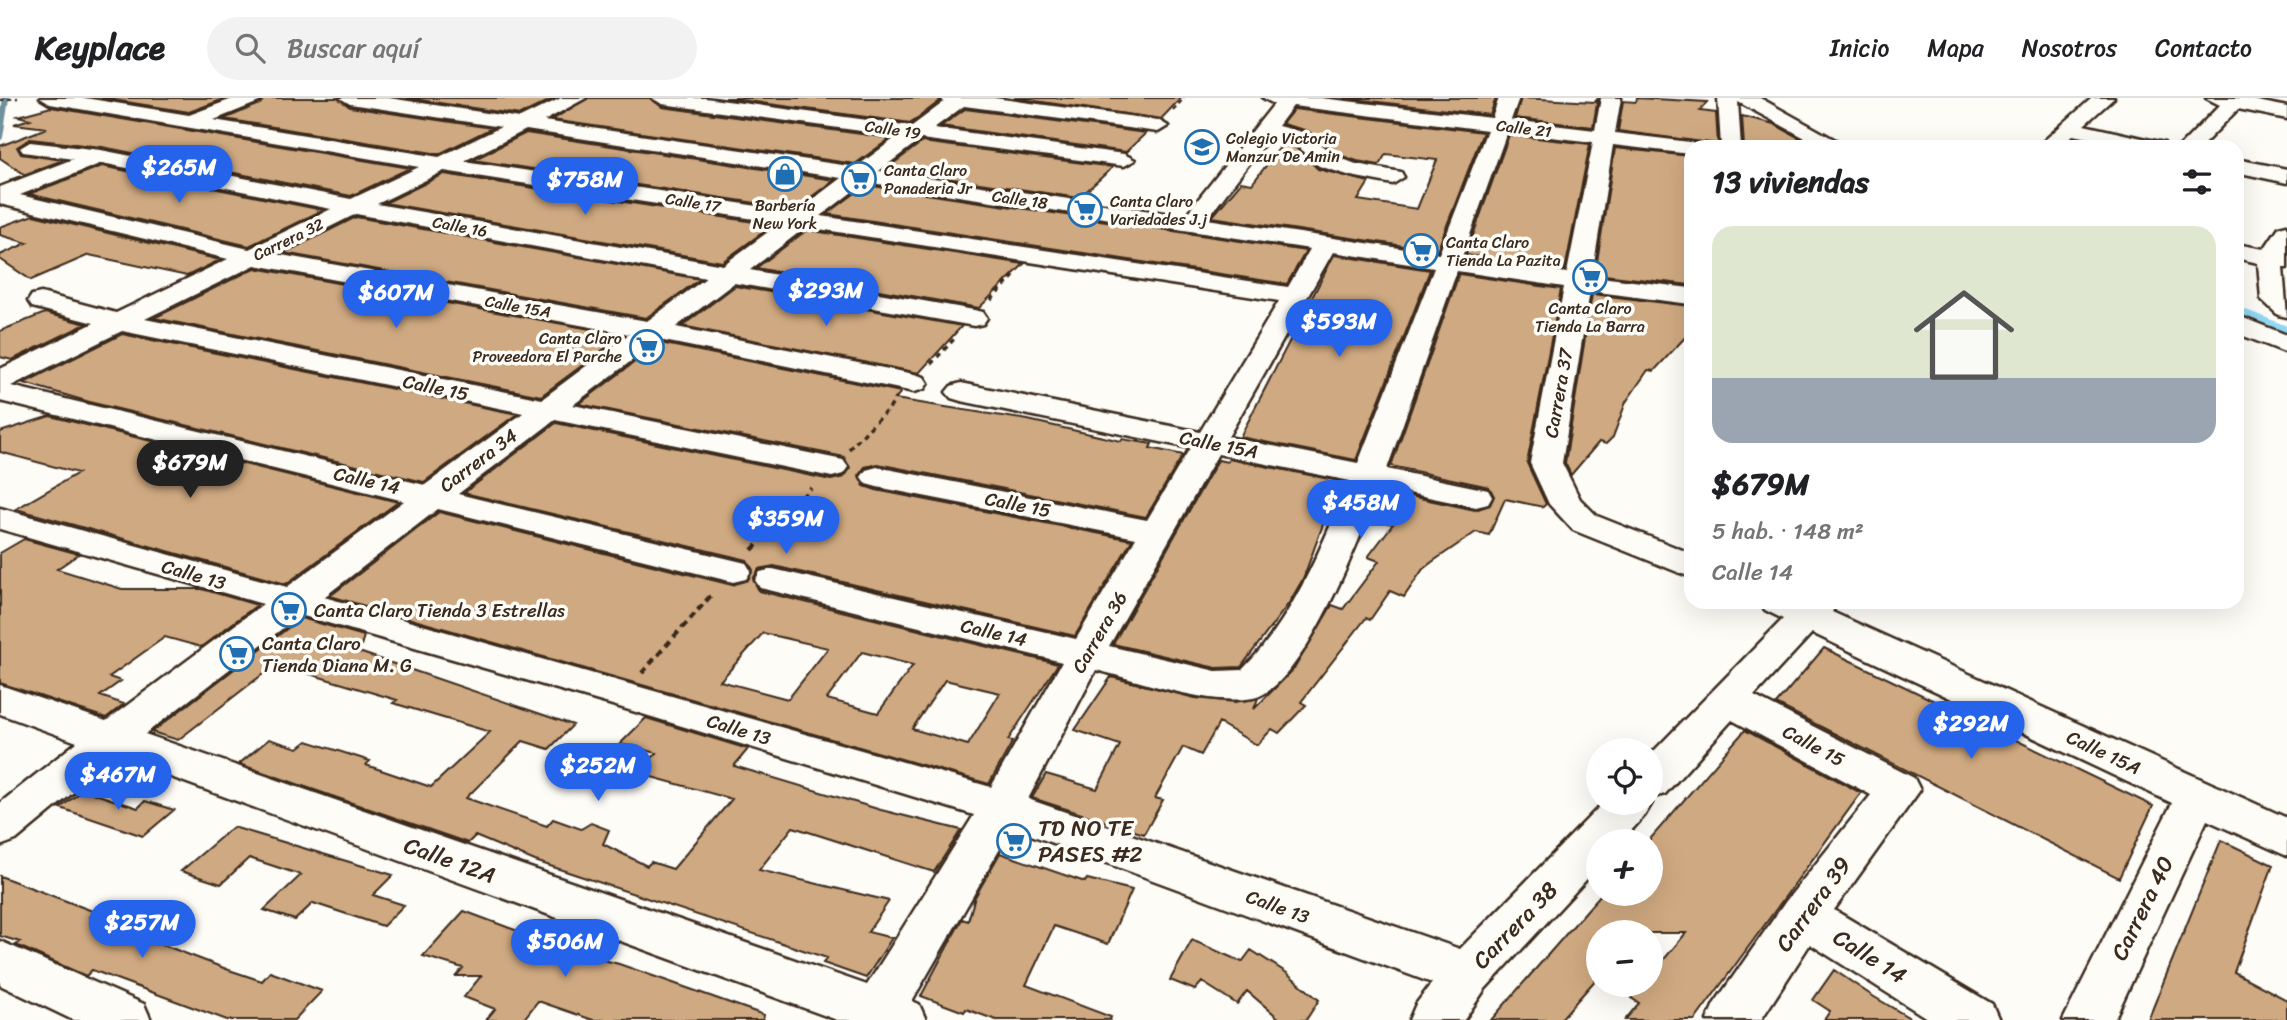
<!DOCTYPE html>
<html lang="es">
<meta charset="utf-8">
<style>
body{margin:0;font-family:Sriracha,sans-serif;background:#f2f2f2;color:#202124;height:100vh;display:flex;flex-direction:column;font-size:26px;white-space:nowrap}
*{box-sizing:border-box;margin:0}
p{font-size:23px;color:#757577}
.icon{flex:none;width:38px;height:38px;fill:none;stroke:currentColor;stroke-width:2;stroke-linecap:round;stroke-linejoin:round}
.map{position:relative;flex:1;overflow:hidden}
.panel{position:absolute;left:1684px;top:42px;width:560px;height:469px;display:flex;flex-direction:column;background:#fff;border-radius:21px;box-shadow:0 7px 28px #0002}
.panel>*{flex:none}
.controls{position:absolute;left:1586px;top:640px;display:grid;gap:14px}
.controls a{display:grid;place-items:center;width:77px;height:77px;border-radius:50%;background:#fff;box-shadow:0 7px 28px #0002;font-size:35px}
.price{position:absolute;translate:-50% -60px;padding:0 16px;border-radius:24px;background:#2563eb;color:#fff;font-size:23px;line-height:46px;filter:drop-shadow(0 2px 4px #0008)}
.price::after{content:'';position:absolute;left:50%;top:42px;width:21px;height:16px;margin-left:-10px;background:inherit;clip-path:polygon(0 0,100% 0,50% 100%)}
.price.current{background:#222;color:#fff}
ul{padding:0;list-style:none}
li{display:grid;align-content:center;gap:14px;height:371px;padding:0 28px}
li+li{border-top:2px solid #e0e0e0}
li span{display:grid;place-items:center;height:217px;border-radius:21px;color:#555}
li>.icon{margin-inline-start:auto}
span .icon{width:126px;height:126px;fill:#fffc;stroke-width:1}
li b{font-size:30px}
h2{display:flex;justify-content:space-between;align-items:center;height:84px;padding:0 28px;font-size:30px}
header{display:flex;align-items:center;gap:42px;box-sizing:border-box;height:98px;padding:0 35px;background:#fff;border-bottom:2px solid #e0e0e0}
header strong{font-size:33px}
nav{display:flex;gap:38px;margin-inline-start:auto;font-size:24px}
.search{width:490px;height:63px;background:#f2f2f2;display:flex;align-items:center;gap:18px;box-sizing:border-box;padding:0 24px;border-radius:38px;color:#757577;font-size:26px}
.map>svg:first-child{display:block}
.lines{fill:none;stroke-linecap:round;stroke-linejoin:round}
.stream{stroke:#6f919e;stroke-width:6}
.canal{fill:#92d6f4;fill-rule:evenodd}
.building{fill:#cfa981;stroke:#3b2a1e;stroke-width:2;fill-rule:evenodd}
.minor-casing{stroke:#3b2a1e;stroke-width:5}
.path-far2{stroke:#3b2a1e;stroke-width:2.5;stroke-dasharray:4.5 3.5;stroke-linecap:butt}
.path-far1{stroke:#3b2a1e;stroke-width:3.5;stroke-dasharray:5 4.5;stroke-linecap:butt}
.path{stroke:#3b2a1e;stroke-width:4.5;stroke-dasharray:7 5;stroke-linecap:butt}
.minor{fill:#fdfcf7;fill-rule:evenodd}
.labels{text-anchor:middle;stroke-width:7;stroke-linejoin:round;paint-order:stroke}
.far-street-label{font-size:16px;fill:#3b2a1e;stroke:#fdfcf7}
.far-poi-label{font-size:16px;fill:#3b2a1e;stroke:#fdfcf7;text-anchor:start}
.street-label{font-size:19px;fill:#3b2a1e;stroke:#fdfcf7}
.poi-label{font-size:19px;fill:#3b2a1e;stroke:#fdfcf7;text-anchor:start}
.near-poi-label{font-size:23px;fill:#3b2a1e;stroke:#fdfcf7;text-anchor:start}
.near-street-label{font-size:23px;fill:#3b2a1e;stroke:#fdfcf7}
</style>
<header>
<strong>Keyplace</strong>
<div class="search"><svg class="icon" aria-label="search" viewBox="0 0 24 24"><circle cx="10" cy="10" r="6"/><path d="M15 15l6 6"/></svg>Buscar aquí</div>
<nav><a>Inicio</a><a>Mapa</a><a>Nosotros</a><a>Contacto</a></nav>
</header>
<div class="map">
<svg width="2287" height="922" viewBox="0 0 2287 922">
<rect width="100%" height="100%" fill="#fdfcf7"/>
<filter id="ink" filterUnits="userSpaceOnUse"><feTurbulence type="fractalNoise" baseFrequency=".0143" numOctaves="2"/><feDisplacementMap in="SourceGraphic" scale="14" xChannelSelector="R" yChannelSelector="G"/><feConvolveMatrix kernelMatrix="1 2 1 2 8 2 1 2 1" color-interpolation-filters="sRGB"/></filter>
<g filter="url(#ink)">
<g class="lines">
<!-- stream -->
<path class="stream" d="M0,39L6,0"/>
<!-- canal -->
<path class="canal" d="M2236,208L2287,228V245L2236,224Z"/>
</g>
<!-- building -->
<path class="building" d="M101,0H227L189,14Z
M265,0H338L350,9L492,30L439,56L224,21L260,6Z
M406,0H555L520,17Z
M588,0H650L662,9L891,40L855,66L552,22Z
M725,0H938L940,3L911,25Z
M1014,0H1181L1161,21Z
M1344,0H1496L1490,17Z
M1521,0L1595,4L1598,0L1593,29L1515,20Z
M1637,0L1707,4L1700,13L1716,15L1718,46L1618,33L1623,3L1636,4Z
M51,9L410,70L351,98L102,49L30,41L17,49L21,56L63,62L10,82H9L25,77L0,60V48L47,30L14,26L30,21L18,18Z
M965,11L1146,35L1126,54L941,28Z
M1294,11L1483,34L1437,153L1212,119L1241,84L1252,86L1284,44L1291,45L1318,71L1369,84L1358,102L1417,111L1437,62L1386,56L1379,67L1357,63L1336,56L1308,33L1282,26Z
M1742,18L1774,26L1816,49H1744Z
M526,35L834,82L795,111L473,62Z
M1509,37L1590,46L1565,172L1466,157Z
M922,44L1113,69L1079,100L886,71Z
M1615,50L1690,58V187L1595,176Z
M102,68L323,112L249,148L29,96Z
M444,76L773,127L722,164L385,105Z
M866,87L1306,153L1287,186L827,116Z
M33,117L220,162L187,178L89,157L31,182L0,161V157L27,145L0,137V129Z
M356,119L700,181L646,220L284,155Z
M807,132L1024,166L979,210L756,170Z
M1334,157L1430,172L1356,362L1240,339Z
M255,170L623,237L541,298L154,220Z
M1459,176L1561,191L1527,365L1546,406L1543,409L1505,401L1489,437L1476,434L1432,464L1423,471L1404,499L1390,493L1370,522L1366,520L1301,604L1306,607L1279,635L1272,631L1257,647L1219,625L1201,657L1183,649L1155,700L1163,702L1144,736L1032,700L1046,676L1097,691L1120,647L1075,632L1111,579L1195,600L1235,604L1258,600L1254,611L1294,571L1332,507L1343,511L1379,463L1368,459L1393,426L1383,424L1396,395L1475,412L1490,407L1494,398L1489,389L1391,368Z
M735,188L962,228L919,275L682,228Z
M1592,196L1690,208V234L1654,273L1648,272L1626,304L1613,339L1606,346L1599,344L1571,377L1565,365Z
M45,215L86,226L12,262L0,259V233Z
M122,236L517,316L424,384L93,305L24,285Z
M660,245L901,294L895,301L1028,322L1121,343L1122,341L1152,346L1150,350L1183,357L1146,419L878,366L865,369L859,377L864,388L876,392L1132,442L1075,538L774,468L759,471L753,481L759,493L1058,566L1008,642L1013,643L989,686L330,498L439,414L732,487L748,482L753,472L747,462L464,395L556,325L831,382L844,379L850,371L844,359L579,306ZM763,535L828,550L788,601L720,583ZM862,554L913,567L878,615L827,601ZM945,582L1000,595L968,647L912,631Z
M50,318L398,404L286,486L16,411L78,375L0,354V334Z
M1229,361L1339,383L1303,481L1289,505L1241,569L1216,570L1113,546L1218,362L1227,364Z
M24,441L79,456L57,471L122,491H202L257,507L201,549L165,539L109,579L121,583L100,598L124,606L106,620L0,585V455Z
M301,520L364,538L359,554L573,627L549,651L523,643L466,700L547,728L553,721L581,731L591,725L609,732L603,746L647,768L651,764L673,771L732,701L637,675L657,655L620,646L646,620L748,651L734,668L881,712L961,732L934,774L793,729L759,772L889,803L868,834L892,840L866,880L823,865L827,860L535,763L475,738L468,745L239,666L269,641L298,650L307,643L370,663L366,667L431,689L490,634L393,605L397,602L276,566L178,642L152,634Z
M1824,550L2153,708L2119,780L1776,606Z
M1745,632L1861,695L1695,922H1625L1639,905L1631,900L1642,887H1650V878L1686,835H1598V879L1560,922H1491L1601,796H1650V741Z
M83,692L138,710L145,703L174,712L143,738L60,710Z
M233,729L393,777L373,797L404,807L383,828L313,805L295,822L264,812L301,777L249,760L221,786L181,773Z
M2221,742L2273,767L2234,874L2287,902V922H2148Z
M1000,755L1085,784L1087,781L1132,792L1108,846L1054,828L1026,887L1111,919L1110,922H996L966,911L964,914L921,898L962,821L968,823L975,799Z
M0,778L95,814L90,819L229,872L262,883L270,874L322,893L294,922H227L92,872L86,878L16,847L20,844L0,838Z
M464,813L577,855L619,866L764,917L763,922H593L538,903L523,922H486L495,911L464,899L481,878H456L463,870L423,858Z
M1192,842L1242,864L1251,852L1287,875L1319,902L1306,922H1281L1247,893L1237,906L1202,884L1195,892L1170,882Z
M1834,872L1871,897L1913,922H1824L1830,913L1813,902Z"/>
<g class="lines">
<!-- minor casing -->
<g class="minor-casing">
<path id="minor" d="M40,0H85L189,17L235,0H262L259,4L214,22L439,59L501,29L350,6L340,0H389L520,20L561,0H586L544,23L856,69L898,38L662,6L652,0H705L912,28L944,4L941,0H994L1158,22L1168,28L1158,34L964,8L934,30L1124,56L1135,62L1124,68L921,41L879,73L1185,118L1274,6L1263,0H1321L1492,20L1499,0H1519L1511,22L1595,32L1601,0H1621L1615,35L1690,44L1700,49H1690V56L1613,47L1592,178L1690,190V206L1590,193L1562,365L1580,401L1597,418L1690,455V479L1573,432L1549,406L1530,365L1564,189L1457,173L1387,371L1488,392L1492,399L1488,406L1476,409L1380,389C1361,435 1304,590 1253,600C1207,608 1142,583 1096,572L1028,701L1460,851L1603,705H1650V702L1652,705L1645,717L1621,744H1598V769L1485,891L1464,922H1409L1416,906L1432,885L1012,730L912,903L919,906L926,922H837L116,659L16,742L0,748V705L77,644L0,616V587L106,623L263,506L0,431V410L287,489L404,403L0,303V271L94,225L32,209L28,203L32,197L41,195L116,215L228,161L0,106V89L73,61L23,54L20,50L30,44L101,52L351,101L419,69L50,6ZM1293,8L1487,32L1439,156L1207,121L1270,38L1292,43L1319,68L1351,78L1393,86L1404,79L1401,74L1356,66L1335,58L1306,35L1278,28ZM526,32L841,80L796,114L464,63ZM1507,34L1593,44L1567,175L1462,159ZM102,65L331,111L249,151L20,97ZM444,73L780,125L723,167L377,106ZM865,84L1310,151L1288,189L821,118ZM356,116L706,180L647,223L276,156ZM806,129L1279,203L1200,334L961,285L951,288L946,294L951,300L961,303L1190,350L1147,422L877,369L866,372L861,379L866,386L877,389L1136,440L1076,541L773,471L760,474L755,482L760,490L773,493L1062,564L991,689L324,499L438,411L733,484L746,481L751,473L746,465L458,396L555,322L832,379L843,376L848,369L843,362L573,307L659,242L914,294L924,291L928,285L924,279L914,276L676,229L734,185L974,228L983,226L987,220L983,214L974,212L750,172ZM1333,154L1434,170L1358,365L1228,339ZM255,167L629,236L542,301L145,221ZM122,233L523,315L425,387L11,288ZM1218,356L1350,383C1320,450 1295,519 1242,572L1216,573L1109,548ZM300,517L616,608L974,717L867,887L145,636Z
M1718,0H1760L1848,49H1822L1738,4L1741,49H1721Z
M2092,0H2114L2084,27L2164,45L2167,49H2129L2073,37L2059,49H2037Z
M2206,0H2243L2287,9V21L2238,11L2201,49H2179L2220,7Z
M2236,61L2287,71V85L2236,74Z
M2287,127V170H2283L2287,219L2278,217L2261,201L2258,165L2236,160V146L2264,151L2279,129Z
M2236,217L2287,237V255L2236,235Z
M1760,504H1838L1832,514L2287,720V758L2207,722L2114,922H2063L2172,705L1812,535L1754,598L1914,680L1920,692L1834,812L1992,906L1999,922H1930L1810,846L1761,922H1707L1714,906L1786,803L1871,697L1732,622L1665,696L1650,700V657L1783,521L1765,512Z
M0,843L144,906L151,922H73L0,887Z"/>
</g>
<!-- path-far2 -->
<path class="path-far2" d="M0,2L18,0
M1173,12L1184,0"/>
<!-- path-far1 -->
<path class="path-far1" d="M991,202L1014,178
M931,266L954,241
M849,351L894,305"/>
<!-- path -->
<path class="path" d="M752,452L811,390
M642,575L713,495"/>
<!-- minor -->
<use href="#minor" class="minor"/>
</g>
</g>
<!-- icons -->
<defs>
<g id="school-ring" transform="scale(1.75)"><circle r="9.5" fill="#fdfcf7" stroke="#1f6fb2" stroke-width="1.5"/><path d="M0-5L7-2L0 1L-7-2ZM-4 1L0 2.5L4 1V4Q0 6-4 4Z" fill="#1f6fb2"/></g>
<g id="shop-ring" transform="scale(1.75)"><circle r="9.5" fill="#fdfcf7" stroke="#1f6fb2" stroke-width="1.5"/><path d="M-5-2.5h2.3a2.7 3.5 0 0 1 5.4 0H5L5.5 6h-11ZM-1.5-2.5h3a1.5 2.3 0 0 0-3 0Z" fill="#1f6fb2"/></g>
<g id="supermarket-ring" transform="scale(1.75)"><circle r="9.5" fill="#fdfcf7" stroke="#1f6fb2" stroke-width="1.5"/><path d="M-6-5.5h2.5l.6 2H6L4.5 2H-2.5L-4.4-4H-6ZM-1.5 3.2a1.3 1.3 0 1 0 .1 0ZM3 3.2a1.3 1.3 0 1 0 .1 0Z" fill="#1f6fb2"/></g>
</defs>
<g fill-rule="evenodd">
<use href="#school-ring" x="1202" y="49"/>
<use href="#shop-ring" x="785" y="76"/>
<use href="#supermarket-ring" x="859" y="81"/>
<use href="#supermarket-ring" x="1085" y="112"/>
<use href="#supermarket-ring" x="1421" y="153"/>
<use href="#supermarket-ring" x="1590" y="179"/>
<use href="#supermarket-ring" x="647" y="249"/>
<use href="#supermarket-ring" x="289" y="512"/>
<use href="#supermarket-ring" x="237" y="556"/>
<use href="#supermarket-ring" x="1014" y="743"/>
</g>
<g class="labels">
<!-- far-street labels -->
<g class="far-street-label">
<text transform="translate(1524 30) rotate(7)" y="6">Calle 21</text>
<text transform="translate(893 31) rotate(8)" y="6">Calle 19</text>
<text transform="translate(1020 101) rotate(8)" y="6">Calle 18</text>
<text transform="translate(693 104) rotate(9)" y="6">Calle 17</text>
<text transform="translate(460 128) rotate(10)" y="6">Calle 16</text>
<text transform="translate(288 141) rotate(-26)" y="6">Carrera 32</text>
<text transform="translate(518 208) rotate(10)" y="6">Calle 15A</text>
</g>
<!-- far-poi labels -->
<g class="far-poi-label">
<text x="1226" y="46">Colegio Victoria<tspan x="1226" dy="18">Manzur De Amin</tspan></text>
<text x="884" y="78">Canta Claro<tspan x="884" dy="18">Panaderia Jr</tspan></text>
<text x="1110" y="109">Canta Claro<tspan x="1110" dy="18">Variedades J.j</tspan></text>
<text x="785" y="113" text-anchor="middle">Barbería<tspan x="785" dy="18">New York</tspan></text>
<text x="1446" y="150">Canta Claro<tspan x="1446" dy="18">Tienda La Pazita</tspan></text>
<text x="1590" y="216" text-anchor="middle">Canta Claro<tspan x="1590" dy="18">Tienda La Barra</tspan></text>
<text x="622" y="246" text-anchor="end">Canta Claro<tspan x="622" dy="18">Proveedora El Parche</tspan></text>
</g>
<!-- street labels -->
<g class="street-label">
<text transform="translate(436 289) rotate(12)" y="7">Calle 15</text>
<text transform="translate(1558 295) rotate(-80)" y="7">Carrera 37</text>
<text transform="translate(1219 346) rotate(11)" y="7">Calle 15A</text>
<text transform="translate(478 362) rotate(-37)" y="7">Carrera 34</text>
<text transform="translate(367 382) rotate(13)" y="7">Calle 14</text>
<text transform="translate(1018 406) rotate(11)" y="7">Calle 15</text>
<text transform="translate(194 476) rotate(16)" y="7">Calle 13</text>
<text transform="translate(994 534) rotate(13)" y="7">Calle 14</text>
<text transform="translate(1099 534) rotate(-60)" y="7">Carrera 36</text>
<text transform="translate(739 631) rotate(17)" y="7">Calle 13</text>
<text transform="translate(1814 647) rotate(28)" y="7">Calle 15</text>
<text transform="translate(2104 654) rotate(25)" y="7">Calle 15A</text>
<text transform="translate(1278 808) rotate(20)" y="7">Calle 13</text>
</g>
<!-- poi labels -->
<g class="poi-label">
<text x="314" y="519">Canta Claro Tienda 3 Estrellas</text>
<text x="262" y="552">Canta Claro<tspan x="262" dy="22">Tienda Diana M. G</tspan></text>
</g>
<!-- near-poi labels -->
<g class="near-poi-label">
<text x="1038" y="738">TD NO TE<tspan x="1038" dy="26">PASES #2</tspan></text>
</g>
<!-- near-street labels -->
<g class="near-street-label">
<text transform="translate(450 762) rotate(20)" y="8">Calle 12A</text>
<text transform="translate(1813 806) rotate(-54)" y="8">Carrera 39</text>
<text transform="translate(2142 810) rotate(-64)" y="8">Carrera 40</text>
<text transform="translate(1515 827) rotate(-46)" y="8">Carrera 38</text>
<text transform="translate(1870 858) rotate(32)" y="8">Calle 14</text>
</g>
</g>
</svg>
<div class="controls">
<a><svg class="icon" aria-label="locate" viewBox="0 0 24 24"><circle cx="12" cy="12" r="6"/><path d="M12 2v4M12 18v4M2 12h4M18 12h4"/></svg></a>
<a>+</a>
<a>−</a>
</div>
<b class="price" style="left:179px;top:107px">$265M</b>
<b class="price" style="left:585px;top:119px">$758M</b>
<b class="price" style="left:826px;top:230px">$293M</b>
<b class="price" style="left:396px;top:232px">$607M</b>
<b class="price" style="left:1339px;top:261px">$593M</b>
<b class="price current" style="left:190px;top:402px">$679M</b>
<b class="price" style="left:1361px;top:442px">$458M</b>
<b class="price" style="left:786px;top:458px">$359M</b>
<b class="price" style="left:1971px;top:663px">$292M</b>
<b class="price" style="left:598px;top:705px">$252M</b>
<b class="price" style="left:118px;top:714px">$467M</b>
<b class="price" style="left:142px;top:862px">$257M</b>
<b class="price" style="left:565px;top:881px">$506M</b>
<section class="panel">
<h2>13 viviendas<svg class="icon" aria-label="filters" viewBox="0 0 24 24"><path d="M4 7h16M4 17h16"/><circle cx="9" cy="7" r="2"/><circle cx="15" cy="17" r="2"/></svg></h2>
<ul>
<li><span style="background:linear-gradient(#dfe7d0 70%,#9aa5b1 0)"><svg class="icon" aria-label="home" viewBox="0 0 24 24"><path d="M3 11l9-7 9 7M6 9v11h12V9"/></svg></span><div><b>$679M</b><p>5 hab. · 148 m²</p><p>Calle 14</p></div></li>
</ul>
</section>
</div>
